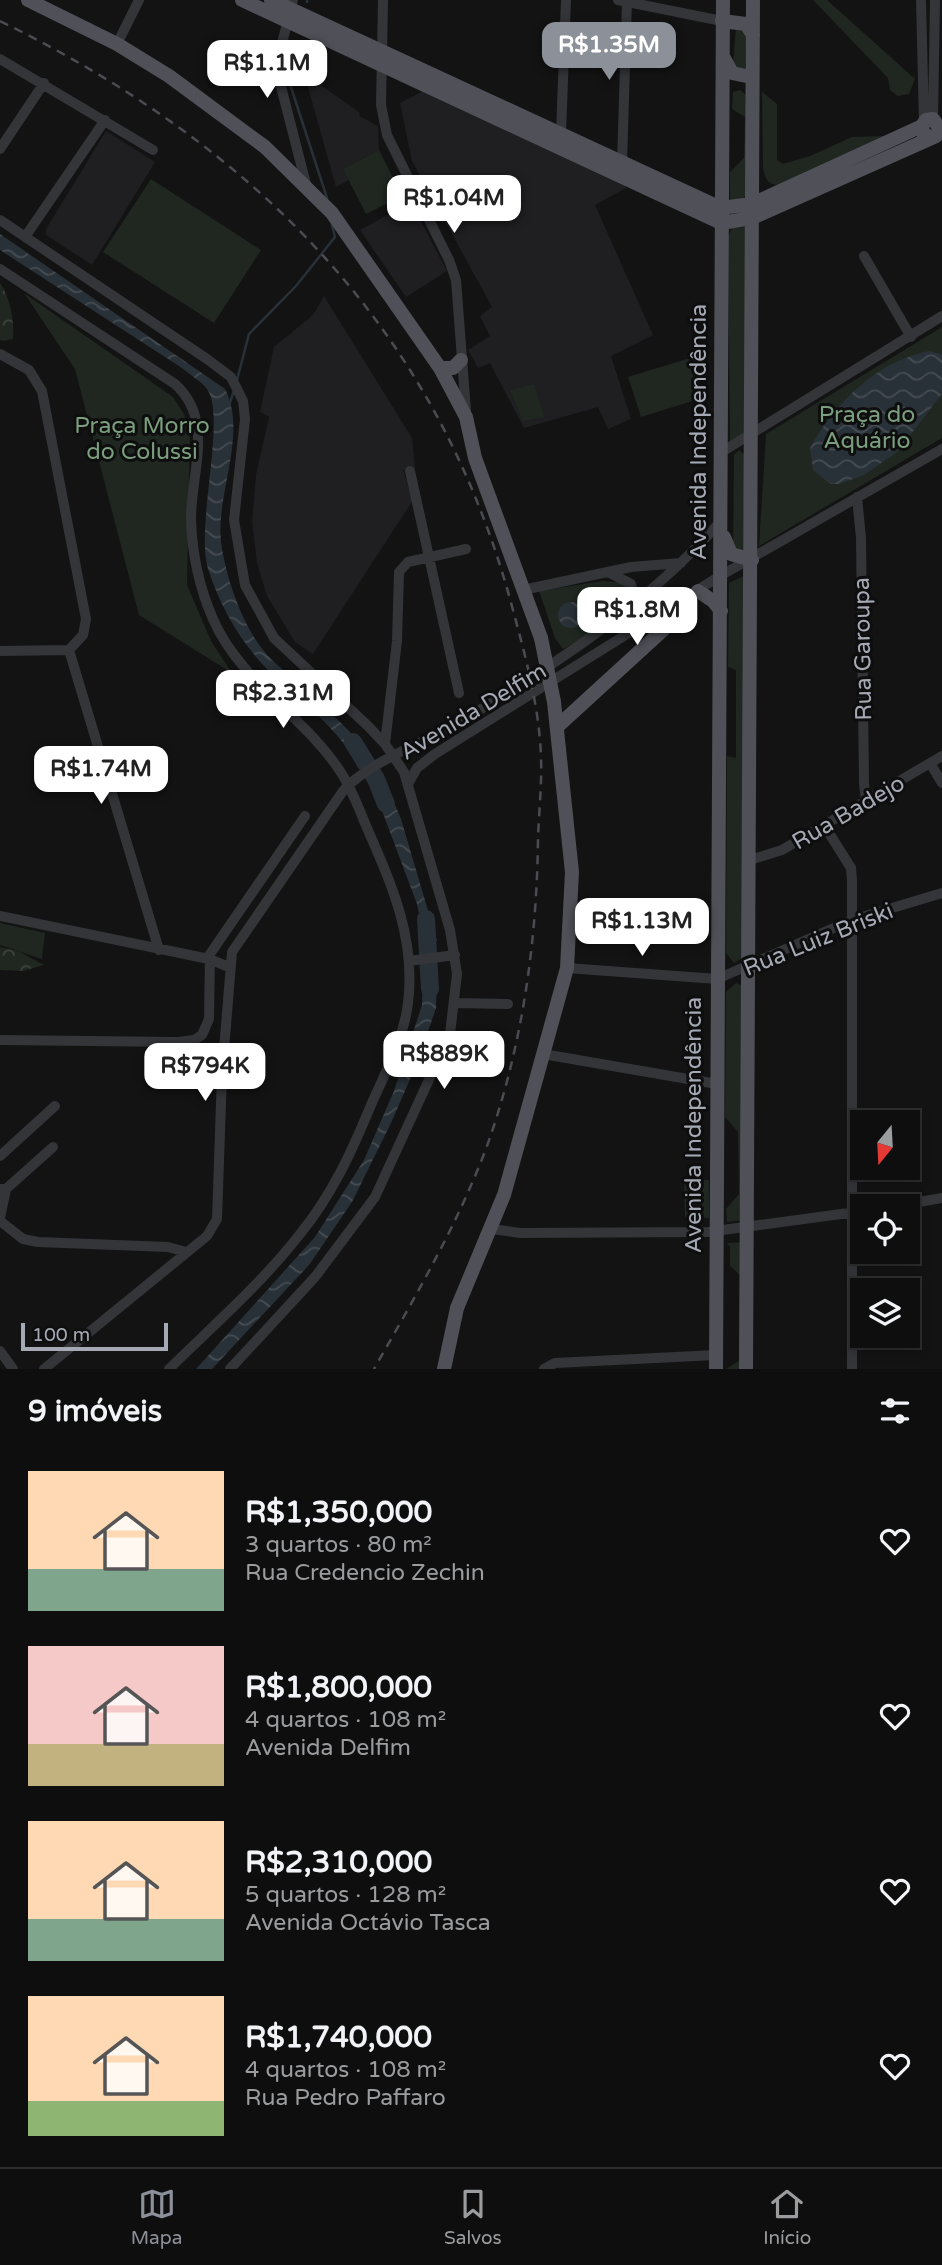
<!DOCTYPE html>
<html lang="pt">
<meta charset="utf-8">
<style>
body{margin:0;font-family:"Varela Round",sans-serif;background:#171718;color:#f1f3f6;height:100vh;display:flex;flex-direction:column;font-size:26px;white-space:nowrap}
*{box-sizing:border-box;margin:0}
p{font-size:23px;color:#9b9c9e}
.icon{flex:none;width:38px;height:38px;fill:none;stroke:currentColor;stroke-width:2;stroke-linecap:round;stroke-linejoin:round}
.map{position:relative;height:1369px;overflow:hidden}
.side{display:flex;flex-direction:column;background:#0e0e0f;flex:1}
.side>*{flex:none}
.needle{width:46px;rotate:198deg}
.fabs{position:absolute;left:850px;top:1110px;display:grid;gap:14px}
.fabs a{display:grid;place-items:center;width:70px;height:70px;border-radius:0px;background:#0e0e0f;box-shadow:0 4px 10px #0003,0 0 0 2px #2e2e2f;font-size:35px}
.scale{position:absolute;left:21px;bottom:18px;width:147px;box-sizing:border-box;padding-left:7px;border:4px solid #a4a9b4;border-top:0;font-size:19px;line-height:24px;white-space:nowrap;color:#a4a9b4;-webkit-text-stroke:5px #0e0e0f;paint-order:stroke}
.price{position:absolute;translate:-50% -60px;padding:0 16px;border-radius:14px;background:#fff;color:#222;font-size:23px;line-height:46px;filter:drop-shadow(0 2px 4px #0008)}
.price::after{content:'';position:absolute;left:50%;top:42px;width:21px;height:16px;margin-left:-10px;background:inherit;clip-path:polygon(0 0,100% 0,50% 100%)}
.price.on{background:#8c9099;color:#fff}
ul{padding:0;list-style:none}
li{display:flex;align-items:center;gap:21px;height:175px;padding:0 28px}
li span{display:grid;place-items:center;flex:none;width:196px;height:140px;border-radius:0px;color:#555}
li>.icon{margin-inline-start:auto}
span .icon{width:84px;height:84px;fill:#fffc;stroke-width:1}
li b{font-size:30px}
h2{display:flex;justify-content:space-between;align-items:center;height:84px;padding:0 28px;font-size:30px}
.dock{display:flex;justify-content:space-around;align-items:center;height:98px;border-top:2px solid #2e2e2f;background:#0e0e0f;font-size:19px;color:#9b9c9e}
.dock a{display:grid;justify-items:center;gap:4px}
.dock .on{color:#8c9099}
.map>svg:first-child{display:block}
.built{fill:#1f1f21}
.green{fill:#1f2720}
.forest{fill:url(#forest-crowns)}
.water{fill:url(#water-waves)}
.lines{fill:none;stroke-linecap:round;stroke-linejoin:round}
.stream{stroke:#293138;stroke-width:2.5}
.river{stroke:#293138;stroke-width:18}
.minor{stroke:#343539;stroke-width:10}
.major{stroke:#505158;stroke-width:14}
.rail{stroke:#4b4c52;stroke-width:2.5;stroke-dasharray:9 7;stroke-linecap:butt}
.major-bridge{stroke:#505158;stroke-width:14}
.labels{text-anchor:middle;stroke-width:6;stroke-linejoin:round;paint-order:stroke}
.park-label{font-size:23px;fill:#7b9f7e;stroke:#0e0e0f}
.street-label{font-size:23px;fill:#a4a9b4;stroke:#0e0e0f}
</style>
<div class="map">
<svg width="942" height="1369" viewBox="0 0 942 1369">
<defs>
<pattern id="forest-crowns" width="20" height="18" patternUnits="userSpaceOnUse" patternTransform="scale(1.75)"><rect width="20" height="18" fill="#1f2720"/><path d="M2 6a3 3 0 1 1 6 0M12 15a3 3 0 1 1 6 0" fill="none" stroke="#3d443e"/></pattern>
<pattern id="water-waves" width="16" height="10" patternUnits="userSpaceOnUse" patternTransform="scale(1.75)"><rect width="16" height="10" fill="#293138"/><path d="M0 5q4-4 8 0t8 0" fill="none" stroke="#454c52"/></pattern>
</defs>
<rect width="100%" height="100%" fill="#131314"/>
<!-- built -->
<path class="built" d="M304,73L360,113L359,116L378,126L379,150L343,169L349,180L336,187Z
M427,89L622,181L626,188L595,205L653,335L611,356L631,419L608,429L598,407L524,428L490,363L478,368L468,350L490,336L480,316L492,307L412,161L400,103Z
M106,131L155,162L92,265L46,235V229Z
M411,202L447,271L406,297L360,230Z
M324,296L412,438L415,468L403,470L413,500L313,654L295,642L267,596L257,563L252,522L256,475L269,417L260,412L274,347L313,315Z"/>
<!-- green -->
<path class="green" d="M813,0H827L915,79L909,94L898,96L890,90L888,78Z
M736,27L746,28L745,71L733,65Z
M740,90L746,95V195L743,199L730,201V172L744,158L745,117L732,109L733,92Z
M762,92L777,104V160L783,164L810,156L852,137L884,136L779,185C768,185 765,179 763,168Z
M379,150L402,196L366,214L343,169Z
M151,179L261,250L214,323L103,252Z
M748,227L750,431L730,442L728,237L732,228Z
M24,293L173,397L184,414L190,432L187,585L211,641L232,673L139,615L75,369Z
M942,327V438L759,546L766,434Z
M690,358L702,398L641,417L628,377Z
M534,384L544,417L523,421L510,390Z
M739,450L745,455L743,553L733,548L734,455Z
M748,574L742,958L734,963L726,953L727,756L736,758V670L728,667L729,583Z
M603,581L626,583L633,597L578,641L563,649L555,638L539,591Z
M0,923L45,933L42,959L0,945Z
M736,983L743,986L745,1220L727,1222L726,1209L739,1194L738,1132L725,1117L726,992Z
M684,1180H709V1218L685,1217Z
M745,1242L744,1369H726L739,1361L740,1275L730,1266V1247L727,1243Z"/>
<!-- forest -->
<path class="forest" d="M0,283C11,299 14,320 13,339L3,341L0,340Z
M0,947L18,951L44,965L23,971L0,970Z"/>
<!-- water -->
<path class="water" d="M0,234L225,389C248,434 216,492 221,541C225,575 241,622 263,650C273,663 289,674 302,686C327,709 351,731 373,758L358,768C341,729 302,703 272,674C242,645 221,609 208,569C195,526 227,416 207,389C201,381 190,375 182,368L0,250Z
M929,351L942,354V394L897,452L864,475L839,484H831L813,470L810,448C836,402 876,362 929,351Z
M558 615a13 13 0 1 1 26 0a13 13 0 1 1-26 0Z
M384,779L401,819L437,941L425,943L417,904L372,784Z
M423,968H437L436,1008L418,1061L391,1123L352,1202L309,1265L212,1369H196L315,1237L364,1160L394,1091L422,1005Z"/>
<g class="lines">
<!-- stream -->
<path class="stream" d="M307,2V0
M287,57L288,78L327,198
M237,380L249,334L296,286L335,237L332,225
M230,403L234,390"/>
<!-- river -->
<path class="river" d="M353,742L376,779L386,804
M426,919L430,989"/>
<!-- minor -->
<path class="minor" d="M293,0L276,67L307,188
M383,0L381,105L387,135L449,260L456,280L466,411
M618,0L722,21
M921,0L924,122
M117,44L139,0
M0,59L153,150
M933,119L935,0
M561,133L566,0
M0,149L44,83
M622,163L627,0
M0,220L207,359L231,377L243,401L245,419L234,520L245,585L274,638L368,726L385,744L404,772L450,930L457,974L450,1034L375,1197L315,1277L230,1369
M25,237L105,120
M864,256L911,337
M0,269L175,384C215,420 191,472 191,519C192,553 199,587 213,619C239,680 304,716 340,771C352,789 359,809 367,828C392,885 416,939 408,1003C404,1038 385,1073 371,1105C352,1151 332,1195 300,1234C261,1284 214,1325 169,1369
M0,354L29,370L42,391L86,619L83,635L69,650
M720,453L942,316
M410,471L459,693
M857,497L861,538L864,784L866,801
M610,573L631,584L635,604
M523,590L631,567L681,563
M69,650L159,950
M0,651L69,650
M385,744L397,641L399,572L408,562L466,549
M930,763L942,783
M408,784L417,768L435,754L720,576L942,449
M824,825L851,868L852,881V1369
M750,860L782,850L942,756
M0,916L209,959L229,967
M409,961L455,955
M567,968L717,979L852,920L942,893
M456,1003L508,1004
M0,1040L178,1042L194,1040L202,1035L209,1019L210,954L305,816
M543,1054L717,1084
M0,1156L55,1106
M0,1189H6L53,1147
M897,1206L942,1198
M0,1218L6,1189
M0,1221L23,1239L38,1242L168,1247L186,1252
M492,1229L520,1233L708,1232L863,1211
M0,1351L13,1369
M44,1369L207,1236L217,1219L222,1074L232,952L343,791C371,760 421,745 458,723C553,666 646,606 720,522
M544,1369L555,1363L716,1355"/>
<!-- major -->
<path class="major" d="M28,0L117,44L169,76L265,147L332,213L440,368L466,417L475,458L541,638
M242,0L721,223L752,218L936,136L940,129L933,119L926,120L922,126L923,133L930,137
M271,0L721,208L752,204L922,126
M722,21L746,24L753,35
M724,58L732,73L751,77
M440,368H453L461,360
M724,537L731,554L752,560
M698,591L713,601L721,611
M558,726L664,629L681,601
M444,1369L457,1308L504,1195L567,968L572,872L554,702
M716,1369L723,0
M746,1369L753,0"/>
<!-- rail -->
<path class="rail" d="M0,21C251,144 434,324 510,599C524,651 539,703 541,757C542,784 539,811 538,838C537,942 522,1048 487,1146C458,1224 415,1297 374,1369"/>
<!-- major-bridge -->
<path class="major-bridge" d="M541,638L554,702"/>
</g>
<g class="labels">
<!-- park labels -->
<g class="park-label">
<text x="867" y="422">Praça do<tspan x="867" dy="26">Aquário</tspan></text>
<text x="142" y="433">Praça Morro<tspan x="142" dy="26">do Colussi</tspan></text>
</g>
<!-- street labels -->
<g class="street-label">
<text transform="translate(698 432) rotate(-90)" y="8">Avenida Independência</text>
<text transform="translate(862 649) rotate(-91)" y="8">Rua Garoupa</text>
<text transform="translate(473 711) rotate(-31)" y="8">Avenida Delfim</text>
<text transform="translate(848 812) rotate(-30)" y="8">Rua Badejo</text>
<text transform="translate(818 939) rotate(-22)" y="8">Rua Luiz Briski</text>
<text transform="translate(693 1125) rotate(-90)" y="8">Avenida Independência</text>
</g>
</g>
</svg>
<div class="fabs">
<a><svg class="needle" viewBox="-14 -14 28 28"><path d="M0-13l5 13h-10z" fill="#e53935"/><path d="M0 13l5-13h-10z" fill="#9b9c9e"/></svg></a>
<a><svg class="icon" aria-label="locate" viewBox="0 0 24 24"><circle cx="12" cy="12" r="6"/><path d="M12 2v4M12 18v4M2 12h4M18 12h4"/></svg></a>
<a><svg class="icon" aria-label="layers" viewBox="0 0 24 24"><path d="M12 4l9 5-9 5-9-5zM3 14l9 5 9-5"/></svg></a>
</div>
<div class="scale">100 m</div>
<b class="price on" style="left:609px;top:82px">R$1.35M</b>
<b class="price" style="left:267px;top:100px">R$1.1M</b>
<b class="price" style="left:454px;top:235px">R$1.04M</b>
<b class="price" style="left:637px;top:647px">R$1.8M</b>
<b class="price" style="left:283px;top:730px">R$2.31M</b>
<b class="price" style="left:101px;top:806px">R$1.74M</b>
<b class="price" style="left:642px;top:958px">R$1.13M</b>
<b class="price" style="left:444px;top:1091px">R$889K</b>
<b class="price" style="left:205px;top:1103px">R$794K</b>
</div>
<section class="side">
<h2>9 imóveis<svg class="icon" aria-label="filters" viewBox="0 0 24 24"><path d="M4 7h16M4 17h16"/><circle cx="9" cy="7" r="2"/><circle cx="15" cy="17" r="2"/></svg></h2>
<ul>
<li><span style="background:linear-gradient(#ffd9b3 70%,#7fa58c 0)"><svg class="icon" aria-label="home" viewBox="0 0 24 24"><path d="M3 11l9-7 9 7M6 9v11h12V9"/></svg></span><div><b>R$1,350,000</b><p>3 quartos · 80 m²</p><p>Rua Credencio Zechin</p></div><svg class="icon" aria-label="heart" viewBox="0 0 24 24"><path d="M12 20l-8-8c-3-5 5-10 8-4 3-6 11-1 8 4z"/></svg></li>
<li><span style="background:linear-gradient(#f6c9c9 70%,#c2b280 0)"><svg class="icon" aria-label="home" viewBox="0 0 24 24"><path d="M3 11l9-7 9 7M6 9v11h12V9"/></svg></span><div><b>R$1,800,000</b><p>4 quartos · 108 m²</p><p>Avenida Delfim</p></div><svg class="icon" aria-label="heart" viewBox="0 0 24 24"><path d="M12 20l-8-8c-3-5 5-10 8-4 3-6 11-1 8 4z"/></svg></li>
<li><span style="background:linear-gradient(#ffd9b3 70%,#7fa58c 0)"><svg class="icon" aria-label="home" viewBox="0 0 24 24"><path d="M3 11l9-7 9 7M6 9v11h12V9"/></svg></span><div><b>R$2,310,000</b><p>5 quartos · 128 m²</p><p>Avenida Octávio Tasca</p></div><svg class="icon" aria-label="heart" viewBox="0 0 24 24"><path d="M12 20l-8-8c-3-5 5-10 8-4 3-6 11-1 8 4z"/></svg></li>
<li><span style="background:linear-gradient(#ffd9b3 75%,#8fb573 0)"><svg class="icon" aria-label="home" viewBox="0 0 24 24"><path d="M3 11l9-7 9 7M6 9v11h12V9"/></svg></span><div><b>R$1,740,000</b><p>4 quartos · 108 m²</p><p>Rua Pedro Paffaro</p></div><svg class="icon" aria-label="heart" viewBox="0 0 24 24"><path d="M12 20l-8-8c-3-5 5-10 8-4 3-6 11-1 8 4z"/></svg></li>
</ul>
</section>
<nav class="dock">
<a class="on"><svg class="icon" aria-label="map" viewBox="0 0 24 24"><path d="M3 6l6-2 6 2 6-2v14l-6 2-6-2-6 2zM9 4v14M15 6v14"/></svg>Mapa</a>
<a><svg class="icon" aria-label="saved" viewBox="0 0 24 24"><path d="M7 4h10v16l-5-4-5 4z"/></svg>Salvos</a>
<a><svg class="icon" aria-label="home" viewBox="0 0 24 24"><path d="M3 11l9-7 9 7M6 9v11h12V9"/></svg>Início</a>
</nav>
